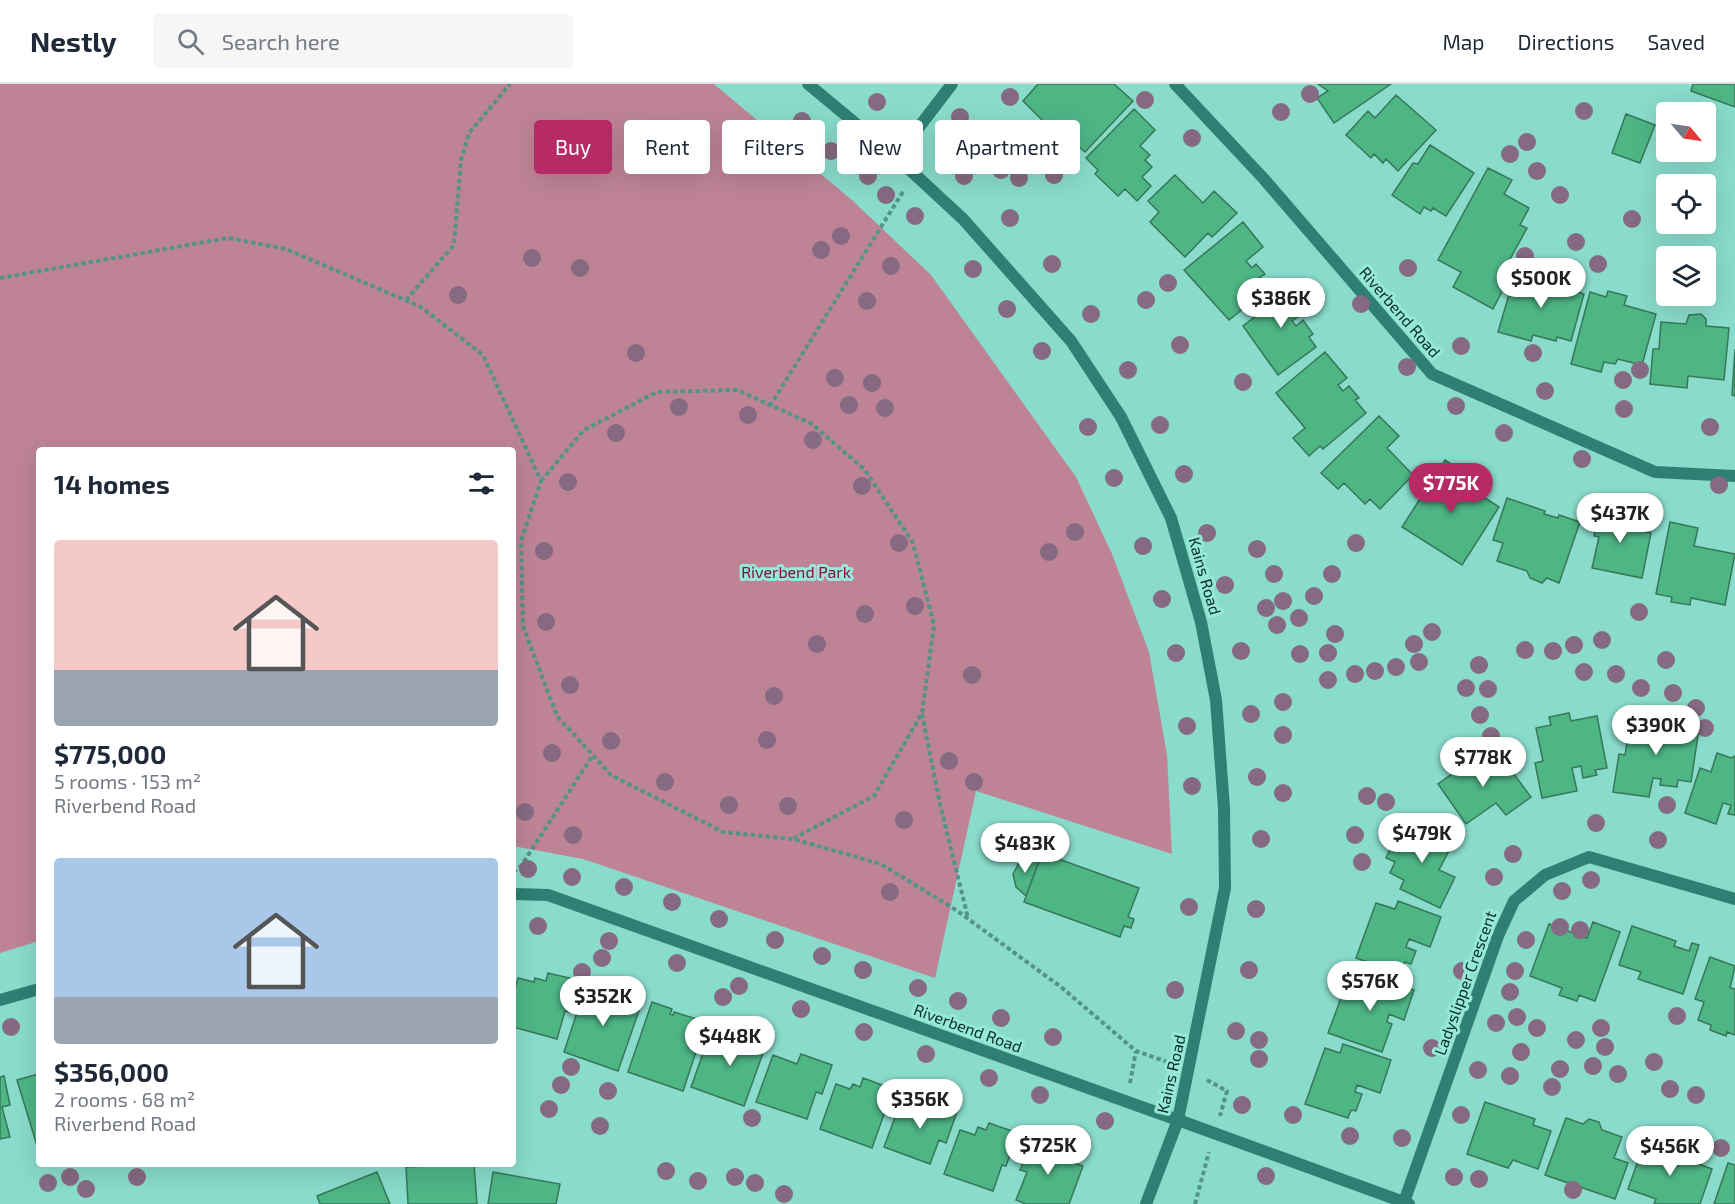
<!DOCTYPE html>
<meta charset="utf-8">
<style>
body{margin:0;font-family:"Exo 2",sans-serif;background:#f6f6f7;color:#1f2937;height:100vh;display:flex;flex-direction:column;font-size:22px;white-space:nowrap}
*{box-sizing:border-box;margin:0}
p{font-size:20px;color:#747a83}
.icon{flex:none;width:33px;height:33px;fill:none;stroke:currentColor;stroke-width:2;stroke-linecap:round;stroke-linejoin:round}
.map{position:relative;flex:1;overflow:hidden}
.details{position:absolute;left:36px;top:363px;width:480px;height:720px;display:flex;flex-direction:column;background:#fff;border-radius:6px;box-shadow:0 6px 24px #0002}
.details>*{flex:none}
.guide{position:absolute;left:534px;top:36px;width:570px;height:54px;display:flex;gap:12px}
.needle{width:39px;rotate:119deg}
.controls{position:absolute;left:1656px;top:18px;display:grid;gap:12px}
.controls a{display:grid;place-items:center;width:60px;height:60px;border-radius:6px;background:#fff;box-shadow:0 6px 24px #0002;font-size:30px}
.price{position:absolute;translate:-50% -51px;padding:0 14px;border-radius:21px;background:#fff;color:#222;font-size:20px;line-height:39px;filter:drop-shadow(0 2px 3px #0008)}
.price::after{content:'';position:absolute;left:50%;top:36px;width:18px;height:14px;margin-left:-9px;background:inherit;clip-path:polygon(0 0,100% 0,50% 100%)}
.price.active{background:#b62b66;color:#fff}
ul{padding:0;list-style:none}
li{display:grid;align-content:center;gap:12px;height:318px;padding:0 18px}
li span{display:grid;place-items:center;height:186px;border-radius:6px;color:#555}
li>.icon{margin-inline-start:auto}
span .icon{width:108px;height:108px;fill:#fffc;stroke-width:1}
li b{font-size:26px}
h2{display:flex;justify-content:space-between;align-items:center;height:72px;padding:0 18px;font-size:26px}
.tag{padding:0 21px;border-radius:6px;background:#fff;box-shadow:0 6px 24px #0002;font-size:21px;line-height:54px}
.tag.active{background:#b62b66;color:#fff}
header{display:flex;align-items:center;gap:36px;box-sizing:border-box;height:84px;padding:0 30px;background:#fff;border-bottom:2px solid #e0e1e3}
header strong{font-size:28px}
nav{display:flex;gap:33px;margin-inline-start:auto;font-size:21px}
.search{width:420px;height:54px;background:#f6f6f7;display:flex;align-items:center;gap:15px;box-sizing:border-box;padding:0 21px;border-radius:6px;color:#747a83;font-size:22px}
.map>svg:first-child{display:block}
.green{fill:#be8495}
.building{fill:#4eb585;stroke:#377758;stroke-width:1.5}
.lines{fill:none;stroke-linecap:round;stroke-linejoin:round}
.path{stroke:#549387;stroke-width:4;stroke-dasharray:4.5 3;stroke-linecap:butt}
.minor{stroke:#2e8073;stroke-width:12}
.tertiary{stroke:#2e8073;stroke-width:12}
.tree{fill:#856a81}
.labels{text-anchor:middle;stroke-width:6;stroke-linejoin:round;paint-order:stroke}
.street-label{font-size:16px;fill:#092d27;stroke:#96e8d8}
.park-label{font-size:16px;fill:#820e44;stroke:#96e8d8}
</style>
<header>
<strong>Nestly</strong>
<div class="search"><svg class="icon" aria-label="search" viewBox="0 0 24 24"><circle cx="10" cy="10" r="6"/><path d="M15 15l6 6"/></svg>Search here</div>
<nav><a>Map</a><a>Directions</a><a>Saved</a></nav>
</header>
<div class="map">
<svg width="1735" height="1120" viewBox="0 0 1735 1120">
<rect width="100%" height="100%" fill="#89dbcb"/>
<!-- green -->
<path class="green" d="M0,0H714L853,117L931,191L1076,393L1112,470L1149,568L1167,671L1172,770L976,707L935,894L583,775L513,762V366H39V857L0,869Z"/>
<!-- building -->
<path class="building" d="M1038,0H1114L1133,17L1085,68L1078,62H1066L1062,55L1064,48L1054,38L1049,43L1023,17Z
M1318,0H1391L1334,39L1317,14L1328,7Z
M1693,0H1735V23L1691,7Z
M1396,11L1436,46L1398,87L1386,75L1383,79L1374,70L1371,74L1346,51L1368,27L1375,34Z
M1134,25L1155,46L1140,62L1150,71L1145,76L1152,83L1142,93L1151,102L1137,117L1125,105L1118,112L1095,90L1098,86L1086,74Z
M1626,30L1655,41L1640,79L1612,69Z
M1430,61L1474,89L1446,132L1433,124L1431,127L1424,123L1420,130L1392,111L1413,79L1418,80Z
M1488,84L1512,96L1504,110L1529,124L1520,141L1527,144L1502,190L1509,194L1493,225L1453,203L1461,188L1438,176Z
M1175,91L1203,119L1214,107L1237,129L1212,153L1208,149L1185,173L1150,138L1159,128L1148,117Z
M1243,138L1263,163L1246,177L1252,184L1256,180L1265,190L1259,194L1268,205L1229,236L1184,186Z
M1544,188L1567,195L1565,204L1584,210L1571,257L1557,253L1556,257L1533,251L1531,257L1498,248L1515,190L1541,198Z
M1292,197L1310,224L1292,237L1296,242L1303,236L1313,250L1309,253L1316,263L1278,291L1243,242L1257,231L1253,225Z
M1608,207L1627,212L1624,221L1656,230L1642,281L1618,275L1615,280L1604,278L1601,288L1571,280L1590,208L1606,213Z
M1701,230L1706,235V242L1729,244L1724,296L1688,292L1687,304L1650,300L1653,265H1659L1661,238L1686,240L1689,231Z
M1735,265V312L1732,311Z
M1325,268L1347,294L1338,301L1343,307L1349,302L1359,314L1355,316L1366,329L1323,365L1320,362L1309,372L1293,354L1305,344L1276,309Z
M1379,332L1399,352L1387,364L1413,391L1380,425L1370,415L1365,420L1344,399L1338,405L1321,389Z
M1445,376L1468,391L1462,399L1499,423L1462,481L1402,443Z
M1507,414L1545,427L1544,430L1558,434L1559,431L1580,438L1559,499L1547,494L1542,499L1530,494L1527,487L1497,477L1503,459L1493,456Z
M1600,422L1628,428L1626,439L1638,441L1637,446L1651,449L1642,494L1592,484L1599,453L1594,452Z
M1670,438L1698,444L1694,462L1735,470L1725,521L1691,514L1690,521L1671,518L1672,513L1656,510Z
M1569,629L1571,637L1597,632L1607,684L1595,686L1597,691L1583,694L1581,682L1572,684L1577,707L1542,714L1535,679L1543,677L1536,644L1551,641L1549,633Z
M1647,631L1667,634V640L1699,645L1691,698L1678,696L1677,703L1660,701L1661,695L1653,694L1649,713L1613,708L1619,670L1625,671L1631,634L1647,637Z
M1488,664L1502,684L1507,681L1531,713L1506,731L1496,719L1466,740L1438,700Z
M1717,669L1731,674L1735,672V731L1728,730L1731,721L1723,719L1716,740L1685,729L1700,684L1711,688Z
M1412,736L1454,757L1439,786L1455,793L1440,824L1400,805L1404,796L1390,789L1395,778L1386,774L1395,755L1402,758Z
M1042,769L1139,804L1128,833L1134,835L1131,844L1124,842L1120,853L1024,818Z
M1033,772L1040,774L1026,812L1016,803L1013,790L1020,777Z
M1398,817L1441,833L1430,863L1409,855L1406,863L1416,867L1411,880L1405,878L1401,890L1356,874L1376,819L1395,825Z
M1593,838L1620,848L1595,917L1579,911L1577,917L1559,911L1562,904L1530,892L1549,840L1587,854Z
M1632,842L1676,857L1674,862L1689,867L1692,859L1699,861L1683,910L1638,895L1641,888L1619,881Z
M1710,873L1735,882L1730,904L1735,905V951L1727,948L1726,952L1710,946L1711,941L1698,936L1704,918L1695,915Z
M548,889L578,896L570,928L565,927L557,955L513,943V914L518,894L534,898L535,894L546,897Z
M1367,890L1414,906L1404,936L1389,930L1387,938L1392,940L1382,968L1328,949L1347,898L1363,903Z
M587,898L607,905L606,909L610,910L611,908L642,918L618,987L564,968Z
M652,918L672,925L670,930L673,931L674,928L706,938L683,1007L628,988Z
M736,947L767,958L744,1022L691,1003L709,953L722,958L724,954L732,957Z
M1343,960L1391,976L1380,1009L1357,1001L1355,1008L1362,1010L1356,1027L1351,1026L1348,1034L1305,1020L1325,964L1340,969Z
M801,970L832,981L822,1010L816,1008L807,1035L756,1018L773,971L797,980Z
M38,990H39L38,1065L17,996Z
M4,992L10,1021L2,1023L10,1053L0,1055V993Z
M863,994L893,1005L872,1064L820,1045L836,1000L850,1005L853,1000L860,1003Z
M901,1017L924,1025L928,1017L957,1028L946,1059L939,1056L930,1080L884,1063Z
M1485,1018L1535,1035L1533,1041L1551,1047L1538,1085L1513,1076L1508,1084L1467,1070Z
M1566,1034L1583,1040L1589,1035L1599,1038L1602,1046L1622,1053L1614,1074L1628,1079L1615,1115L1545,1091Z
M989,1039L1018,1049L1006,1082L1002,1081L993,1107L944,1090L960,1046L975,1051L978,1043L986,1046Z
M1032,1055L1061,1066L1059,1074L1083,1082L1069,1120H1026L1016,1116L1027,1088L1020,1086Z
M1644,1060L1658,1065L1659,1060L1693,1072L1691,1077L1712,1085L1700,1120H1654L1656,1115L1628,1105Z
M1728,1079L1735,1081V1120H1714Z
M474,1080L477,1120H408L406,1083Z
M377,1088L390,1120H320L317,1112Z
M493,1088L560,1100L556,1120H488Z"/>
<g class="lines">
<!-- path -->
<path class="path" d="M0,194L228,154L286,165L421,223L483,271L541,397L521,457L523,542L557,632L611,691L723,748L793,755L881,780L956,826L1061,903L1136,967L1170,979
M406,216L454,161L461,76L469,49L510,0
M770,322L904,106
M541,397L584,346L657,308L737,306L812,340L865,386L913,459L934,541L922,629L874,712L794,754
M922,630L940,720L968,834
M513,788L521,782L593,671
M1207,996L1227,1007L1220,1032
M1130,999L1136,967
M1195,1120L1209,1068"/>
<!-- minor -->
<path class="minor" d="M1175,0L1264,95L1432,290L1655,388L1735,392
M896,73L952,0
M1178,1036L1409,1120
M1404,1118L1498,852L1514,817L1545,791L1589,773L1735,815"/>
<!-- tertiary -->
<path class="tertiary" d="M808,0L896,73L963,135L1071,257L1121,333L1171,434L1201,538L1216,616L1224,724L1225,804L1178,1036L1146,1120
M513,810L548,811L1178,1036
M0,916L39,905"/>
</g>
<!-- trees -->
<g class="tree">
<circle cx="1310" cy="10" r="9"/>
<circle cx="1010" cy="13" r="9"/>
<circle cx="1145" cy="16" r="9"/>
<circle cx="877" cy="18" r="9"/>
<circle cx="1584" cy="27" r="9"/>
<circle cx="1281" cy="28" r="9"/>
<circle cx="960" cy="33" r="9"/>
<circle cx="802" cy="37" r="9"/>
<circle cx="1192" cy="54" r="9"/>
<circle cx="1527" cy="58" r="9"/>
<circle cx="831" cy="67" r="9"/>
<circle cx="1510" cy="70" r="9"/>
<circle cx="986" cy="72" r="9"/>
<circle cx="1001" cy="86" r="9"/>
<circle cx="1537" cy="87" r="9"/>
<circle cx="1054" cy="91" r="9"/>
<circle cx="868" cy="92" r="9"/>
<circle cx="964" cy="92" r="9"/>
<circle cx="1019" cy="94" r="9"/>
<circle cx="886" cy="111" r="9"/>
<circle cx="1560" cy="111" r="9"/>
<circle cx="915" cy="132" r="9"/>
<circle cx="1010" cy="134" r="9"/>
<circle cx="1632" cy="135" r="9"/>
<circle cx="841" cy="152" r="9"/>
<circle cx="1576" cy="158" r="9"/>
<circle cx="821" cy="166" r="9"/>
<circle cx="1525" cy="172" r="9"/>
<circle cx="532" cy="174" r="9"/>
<circle cx="1052" cy="180" r="9"/>
<circle cx="1598" cy="180" r="9"/>
<circle cx="891" cy="182" r="9"/>
<circle cx="580" cy="184" r="9"/>
<circle cx="1408" cy="184" r="9"/>
<circle cx="973" cy="185" r="9"/>
<circle cx="1168" cy="199" r="9"/>
<circle cx="458" cy="211" r="9"/>
<circle cx="1146" cy="216" r="9"/>
<circle cx="867" cy="217" r="9"/>
<circle cx="1361" cy="220" r="9"/>
<circle cx="1007" cy="225" r="9"/>
<circle cx="1091" cy="230" r="9"/>
<circle cx="1180" cy="261" r="9"/>
<circle cx="1461" cy="262" r="9"/>
<circle cx="1042" cy="267" r="9"/>
<circle cx="636" cy="269" r="9"/>
<circle cx="1533" cy="269" r="9"/>
<circle cx="1407" cy="283" r="9"/>
<circle cx="1128" cy="286" r="9"/>
<circle cx="1640" cy="286" r="9"/>
<circle cx="835" cy="294" r="9"/>
<circle cx="1623" cy="296" r="9"/>
<circle cx="1243" cy="298" r="9"/>
<circle cx="872" cy="299" r="9"/>
<circle cx="1545" cy="307" r="9"/>
<circle cx="849" cy="321" r="9"/>
<circle cx="1456" cy="322" r="9"/>
<circle cx="679" cy="323" r="9"/>
<circle cx="885" cy="324" r="9"/>
<circle cx="1624" cy="325" r="9"/>
<circle cx="748" cy="331" r="9"/>
<circle cx="1160" cy="341" r="9"/>
<circle cx="1088" cy="343" r="9"/>
<circle cx="1710" cy="343" r="9"/>
<circle cx="616" cy="349" r="9"/>
<circle cx="1504" cy="349" r="9"/>
<circle cx="813" cy="356" r="9"/>
<circle cx="1582" cy="375" r="9"/>
<circle cx="1184" cy="390" r="9"/>
<circle cx="1114" cy="394" r="9"/>
<circle cx="568" cy="398" r="9"/>
<circle cx="1719" cy="401" r="9"/>
<circle cx="862" cy="402" r="9"/>
<circle cx="1075" cy="448" r="9"/>
<circle cx="1207" cy="449" r="9"/>
<circle cx="899" cy="459" r="9"/>
<circle cx="1356" cy="459" r="9"/>
<circle cx="1143" cy="462" r="9"/>
<circle cx="1257" cy="465" r="9"/>
<circle cx="544" cy="467" r="9"/>
<circle cx="1049" cy="468" r="9"/>
<circle cx="1274" cy="490" r="9"/>
<circle cx="1332" cy="490" r="9"/>
<circle cx="1225" cy="501" r="9"/>
<circle cx="1314" cy="512" r="9"/>
<circle cx="1162" cy="515" r="9"/>
<circle cx="1283" cy="517" r="9"/>
<circle cx="915" cy="522" r="9"/>
<circle cx="1266" cy="524" r="9"/>
<circle cx="1639" cy="528" r="9"/>
<circle cx="865" cy="530" r="9"/>
<circle cx="1299" cy="534" r="9"/>
<circle cx="546" cy="538" r="9"/>
<circle cx="1277" cy="541" r="9"/>
<circle cx="1432" cy="548" r="9"/>
<circle cx="1335" cy="550" r="9"/>
<circle cx="1602" cy="556" r="9"/>
<circle cx="817" cy="560" r="9"/>
<circle cx="1414" cy="560" r="9"/>
<circle cx="1574" cy="561" r="9"/>
<circle cx="1525" cy="566" r="9"/>
<circle cx="1241" cy="567" r="9"/>
<circle cx="1553" cy="567" r="9"/>
<circle cx="1176" cy="569" r="9"/>
<circle cx="1328" cy="569" r="9"/>
<circle cx="1300" cy="570" r="9"/>
<circle cx="1666" cy="576" r="9"/>
<circle cx="1419" cy="578" r="9"/>
<circle cx="1479" cy="581" r="9"/>
<circle cx="1396" cy="583" r="9"/>
<circle cx="1375" cy="587" r="9"/>
<circle cx="1584" cy="588" r="9"/>
<circle cx="1355" cy="590" r="9"/>
<circle cx="1616" cy="590" r="9"/>
<circle cx="972" cy="591" r="9"/>
<circle cx="1328" cy="596" r="9"/>
<circle cx="570" cy="601" r="9"/>
<circle cx="1466" cy="604" r="9"/>
<circle cx="1641" cy="604" r="9"/>
<circle cx="1488" cy="605" r="9"/>
<circle cx="1673" cy="609" r="9"/>
<circle cx="774" cy="612" r="9"/>
<circle cx="1283" cy="618" r="9"/>
<circle cx="1696" cy="624" r="9"/>
<circle cx="1251" cy="630" r="9"/>
<circle cx="1480" cy="631" r="9"/>
<circle cx="1187" cy="642" r="9"/>
<circle cx="1705" cy="644" r="9"/>
<circle cx="1283" cy="651" r="9"/>
<circle cx="1491" cy="652" r="9"/>
<circle cx="767" cy="656" r="9"/>
<circle cx="611" cy="657" r="9"/>
<circle cx="552" cy="669" r="9"/>
<circle cx="949" cy="677" r="9"/>
<circle cx="1257" cy="693" r="9"/>
<circle cx="665" cy="698" r="9"/>
<circle cx="974" cy="698" r="9"/>
<circle cx="1192" cy="702" r="9"/>
<circle cx="1283" cy="709" r="9"/>
<circle cx="1367" cy="712" r="9"/>
<circle cx="1386" cy="718" r="9"/>
<circle cx="729" cy="721" r="9"/>
<circle cx="1667" cy="721" r="9"/>
<circle cx="788" cy="722" r="9"/>
<circle cx="525" cy="728" r="9"/>
<circle cx="904" cy="736" r="9"/>
<circle cx="1596" cy="739" r="9"/>
<circle cx="573" cy="751" r="9"/>
<circle cx="1355" cy="751" r="9"/>
<circle cx="1261" cy="755" r="9"/>
<circle cx="1658" cy="756" r="9"/>
<circle cx="1513" cy="770" r="9"/>
<circle cx="1362" cy="778" r="9"/>
<circle cx="528" cy="785" r="9"/>
<circle cx="572" cy="793" r="9"/>
<circle cx="1494" cy="793" r="9"/>
<circle cx="1591" cy="796" r="9"/>
<circle cx="624" cy="803" r="9"/>
<circle cx="1562" cy="807" r="9"/>
<circle cx="890" cy="808" r="9"/>
<circle cx="672" cy="818" r="9"/>
<circle cx="1189" cy="823" r="9"/>
<circle cx="1256" cy="825" r="9"/>
<circle cx="719" cy="835" r="9"/>
<circle cx="538" cy="842" r="9"/>
<circle cx="1560" cy="843" r="9"/>
<circle cx="1580" cy="846" r="9"/>
<circle cx="775" cy="856" r="9"/>
<circle cx="1526" cy="856" r="9"/>
<circle cx="609" cy="857" r="9"/>
<circle cx="822" cy="872" r="9"/>
<circle cx="602" cy="874" r="9"/>
<circle cx="677" cy="879" r="9"/>
<circle cx="863" cy="886" r="9"/>
<circle cx="1249" cy="886" r="9"/>
<circle cx="1462" cy="887" r="9"/>
<circle cx="1515" cy="887" r="9"/>
<circle cx="582" cy="888" r="9"/>
<circle cx="739" cy="902" r="9"/>
<circle cx="918" cy="904" r="9"/>
<circle cx="1175" cy="906" r="9"/>
<circle cx="1510" cy="908" r="9"/>
<circle cx="723" cy="913" r="9"/>
<circle cx="958" cy="917" r="9"/>
<circle cx="801" cy="925" r="9"/>
<circle cx="1677" cy="932" r="9"/>
<circle cx="1517" cy="933" r="9"/>
<circle cx="1001" cy="934" r="9"/>
<circle cx="1496" cy="939" r="9"/>
<circle cx="11" cy="943" r="9"/>
<circle cx="1537" cy="944" r="9"/>
<circle cx="1601" cy="944" r="9"/>
<circle cx="1236" cy="947" r="9"/>
<circle cx="864" cy="948" r="9"/>
<circle cx="1053" cy="953" r="9"/>
<circle cx="1259" cy="956" r="9"/>
<circle cx="1576" cy="956" r="9"/>
<circle cx="1605" cy="963" r="9"/>
<circle cx="1432" cy="964" r="9"/>
<circle cx="1521" cy="968" r="9"/>
<circle cx="926" cy="970" r="9"/>
<circle cx="1259" cy="975" r="9"/>
<circle cx="1654" cy="978" r="9"/>
<circle cx="1593" cy="982" r="9"/>
<circle cx="571" cy="983" r="9"/>
<circle cx="1560" cy="985" r="9"/>
<circle cx="1478" cy="986" r="9"/>
<circle cx="1618" cy="990" r="9"/>
<circle cx="1510" cy="992" r="9"/>
<circle cx="989" cy="994" r="9"/>
<circle cx="561" cy="1001" r="9"/>
<circle cx="1552" cy="1003" r="9"/>
<circle cx="1670" cy="1005" r="9"/>
<circle cx="608" cy="1007" r="9"/>
<circle cx="1040" cy="1011" r="9"/>
<circle cx="1696" cy="1011" r="9"/>
<circle cx="1242" cy="1021" r="9"/>
<circle cx="549" cy="1025" r="9"/>
<circle cx="1293" cy="1031" r="9"/>
<circle cx="1461" cy="1031" r="9"/>
<circle cx="752" cy="1034" r="9"/>
<circle cx="1105" cy="1037" r="9"/>
<circle cx="600" cy="1042" r="9"/>
<circle cx="1350" cy="1052" r="9"/>
<circle cx="1402" cy="1054" r="9"/>
<circle cx="1721" cy="1064" r="9"/>
<circle cx="666" cy="1087" r="9"/>
<circle cx="1266" cy="1092" r="9"/>
<circle cx="70" cy="1093" r="9"/>
<circle cx="137" cy="1093" r="9"/>
<circle cx="735" cy="1093" r="9"/>
<circle cx="1454" cy="1093" r="9"/>
<circle cx="1479" cy="1095" r="9"/>
<circle cx="698" cy="1097" r="9"/>
<circle cx="48" cy="1099" r="9"/>
<circle cx="755" cy="1099" r="9"/>
<circle cx="86" cy="1105" r="9"/>
<circle cx="1573" cy="1106" r="9"/>
<circle cx="784" cy="1110" r="9"/>
</g>
<g class="labels">
<!-- street labels -->
<g class="street-label">
<text transform="translate(1400 228) rotate(49)" y="6">Riverbend Road</text>
<text transform="translate(1205 492) rotate(74)" y="6">Kains Road</text>
<text transform="translate(1465 899) rotate(-70)" y="6">Ladyslipper Crescent</text>
<text transform="translate(968 944) rotate(20)" y="6">Riverbend Road</text>
<text transform="translate(1171 990) rotate(-77)" y="6">Kains Road</text>
</g>
<!-- park labels -->
<g class="park-label">
<text x="796" y="494">Riverbend Park</text>
</g>
</g>
</svg>
<div class="controls">
<a><svg class="needle" viewBox="-14 -14 28 28"><path d="M0-13l5 13h-10z" fill="#e53935"/><path d="M0 13l5-13h-10z" fill="#747a83"/></svg></a>
<a><svg class="icon" aria-label="locate" viewBox="0 0 24 24"><circle cx="12" cy="12" r="6"/><path d="M12 2v4M12 18v4M2 12h4M18 12h4"/></svg></a>
<a><svg class="icon" aria-label="layers" viewBox="0 0 24 24"><path d="M12 4l9 5-9 5-9-5zM3 14l9 5 9-5"/></svg></a>
</div>
<b class="price" style="left:1541px;top:225px">$500K</b>
<b class="price" style="left:1281px;top:245px">$386K</b>
<b class="price active" style="left:1451px;top:430px">$775K</b>
<b class="price" style="left:1620px;top:460px">$437K</b>
<b class="price" style="left:1656px;top:672px">$390K</b>
<b class="price" style="left:1483px;top:704px">$778K</b>
<b class="price" style="left:1422px;top:780px">$479K</b>
<b class="price" style="left:1025px;top:790px">$483K</b>
<b class="price" style="left:1370px;top:928px">$576K</b>
<b class="price" style="left:603px;top:943px">$352K</b>
<b class="price" style="left:730px;top:983px">$448K</b>
<b class="price" style="left:920px;top:1046px">$356K</b>
<b class="price" style="left:1048px;top:1092px">$725K</b>
<b class="price" style="left:1670px;top:1093px">$456K</b>
<div class="guide">
<a class="tag active">Buy</a>
<a class="tag">Rent</a>
<a class="tag">Filters</a>
<a class="tag">New</a>
<a class="tag">Apartment</a>
</div>
<section class="details">
<h2>14 homes<svg class="icon" aria-label="filters" viewBox="0 0 24 24"><path d="M4 7h16M4 17h16"/><circle cx="9" cy="7" r="2"/><circle cx="15" cy="17" r="2"/></svg></h2>
<ul>
<li><span style="background:linear-gradient(#f6c9c9 70%,#9aa5b1 0)"><svg class="icon" aria-label="home" viewBox="0 0 24 24"><path d="M3 11l9-7 9 7M6 9v11h12V9"/></svg></span><div><b>$775,000</b><p>5 rooms · 153 m²</p><p>Riverbend Road</p></div></li>
<li><span style="background:linear-gradient(#a9c7e8 75%,#9aa5b1 0)"><svg class="icon" aria-label="home" viewBox="0 0 24 24"><path d="M3 11l9-7 9 7M6 9v11h12V9"/></svg></span><div><b>$356,000</b><p>2 rooms · 68 m²</p><p>Riverbend Road</p></div></li>
</ul>
</section>
</div>
